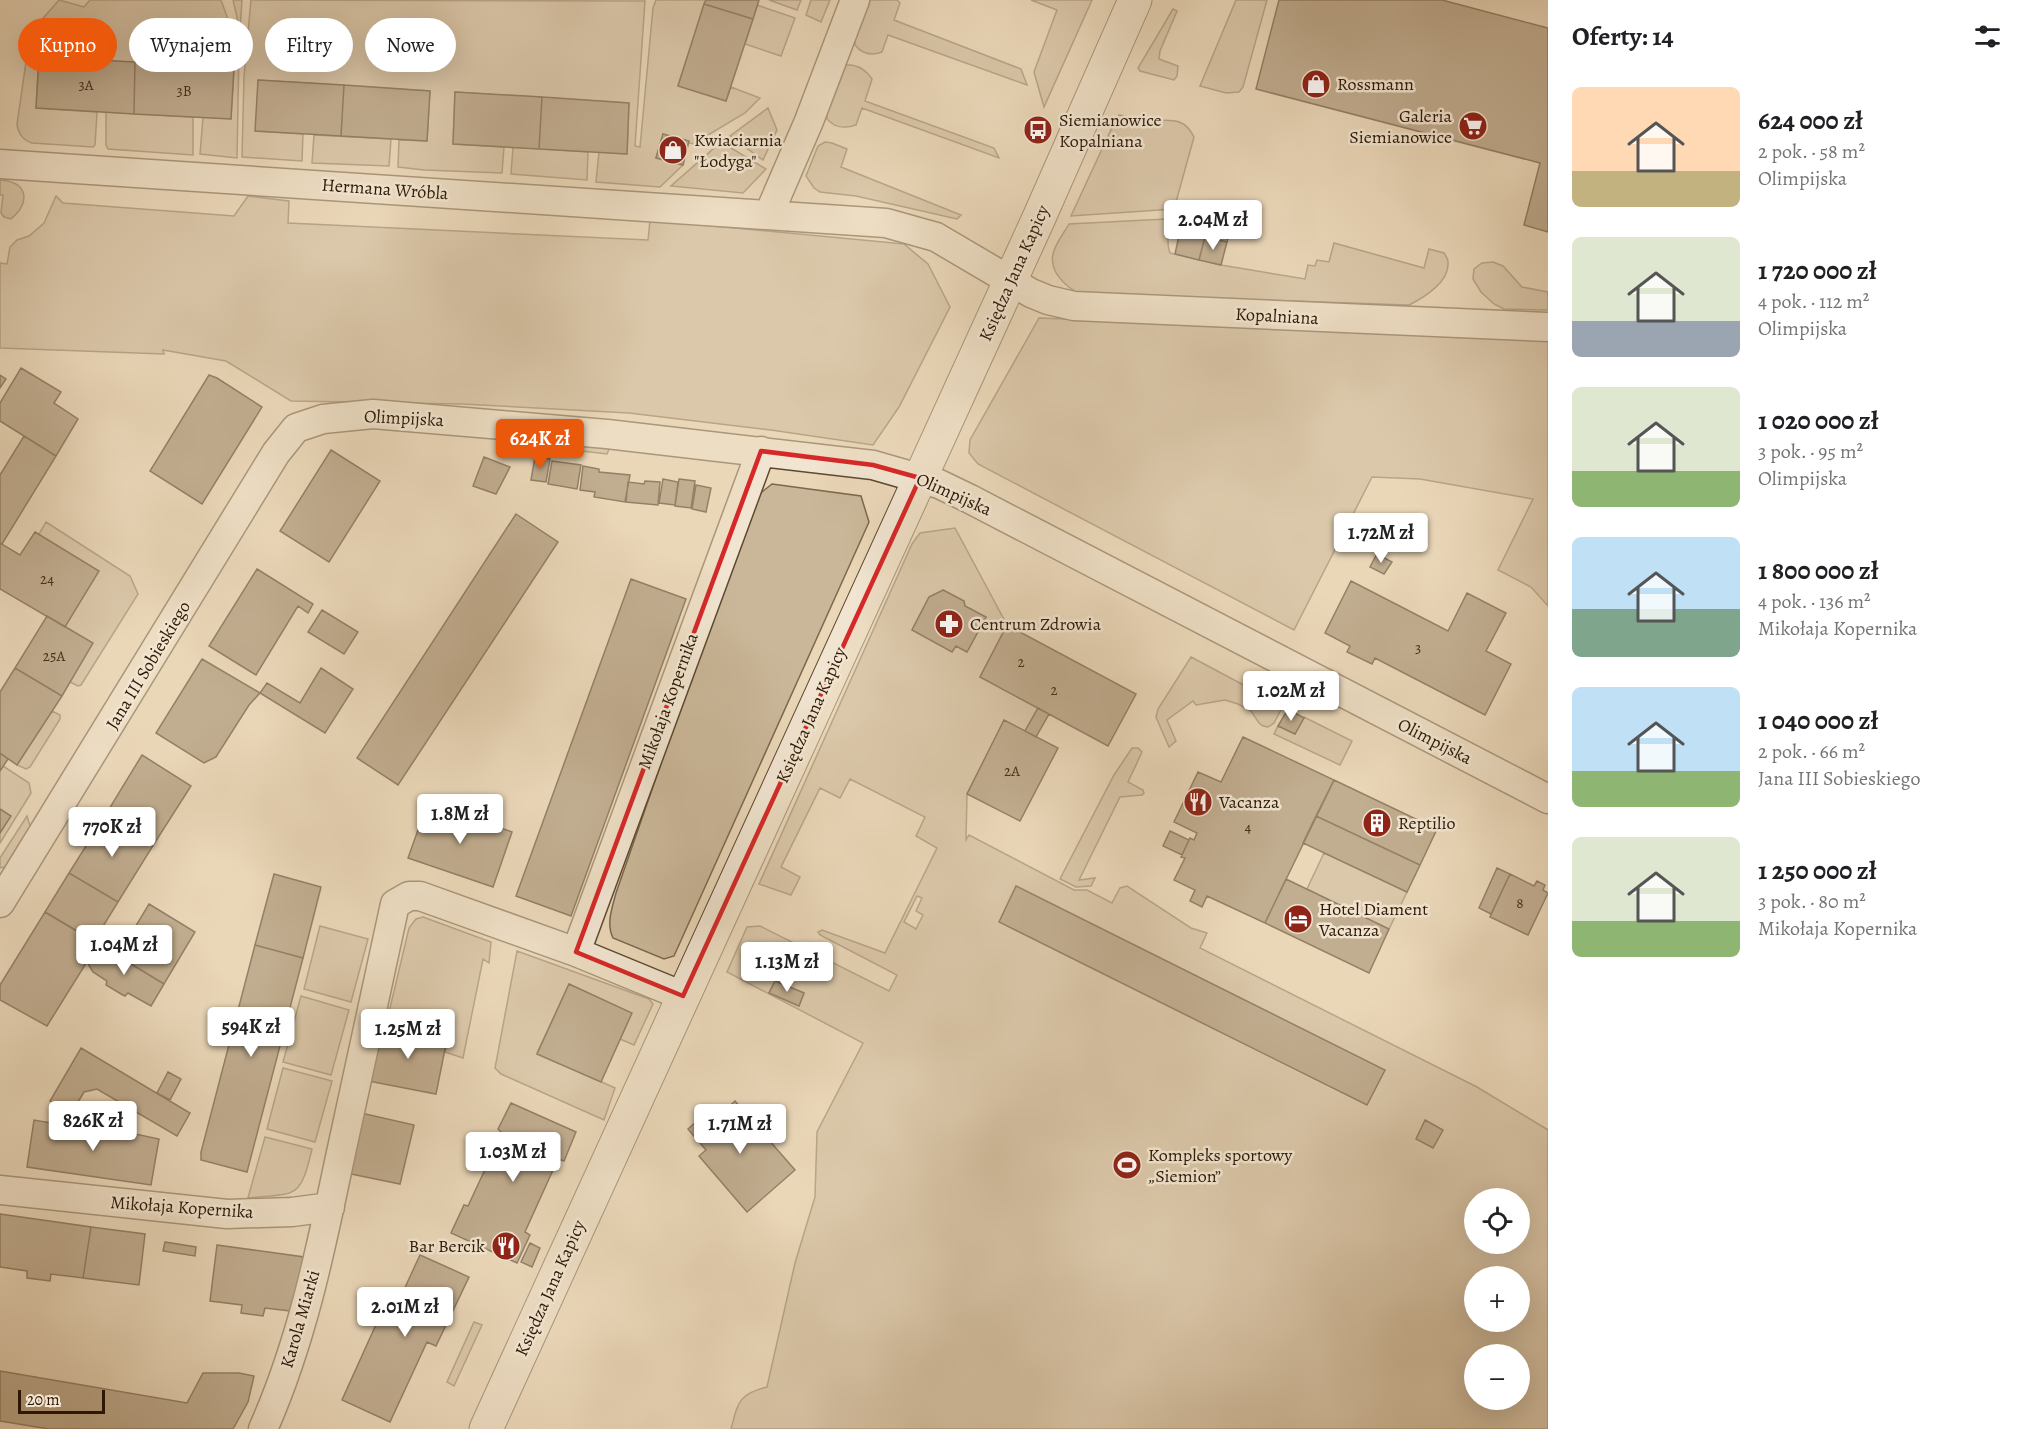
<!DOCTYPE html>
<html lang="pl">
<meta charset="utf-8">
<style>
body{margin:0;font-family:Alegreya,serif;background:#f2f2f2;color:#202124;height:100vh;display:flex;flex-direction:column;font-size:22px;white-space:nowrap}
*{box-sizing:border-box;margin:0}
p{font-size:20px;color:#757577}
.icon{flex:none;width:33px;height:33px;fill:none;stroke:currentColor;stroke-width:2;stroke-linecap:round;stroke-linejoin:round}
.map{position:relative;flex:1;overflow:hidden}
.sheet{display:flex;flex-direction:column;background:#fff;width:480px}
.sheet>*{flex:none}
.top-card{position:absolute;left:18px;top:18px;width:570px;height:54px;display:flex;gap:12px}
.fabs{position:absolute;left:1464px;top:1188px;display:grid;gap:12px}
.fabs a{display:grid;place-items:center;width:66px;height:66px;border-radius:50%;background:#fff;box-shadow:0 6px 24px #0002;font-size:30px}
.scale{position:absolute;left:18px;bottom:15px;width:87px;box-sizing:border-box;padding-left:6px;border:3px solid #2e1803;border-top:0;font-size:16px;line-height:21px;white-space:nowrap;color:#2e1803;-webkit-text-stroke:4px #f1e5d1;paint-order:stroke}
.price{position:absolute;translate:-50% -51px;padding:0 14px;border-radius:6px;background:#fff;color:#222;font-size:20px;line-height:39px;filter:drop-shadow(0 2px 3px #0008)}
.price::after{content:'';position:absolute;left:50%;top:36px;width:18px;height:14px;margin-left:-9px;background:inherit;clip-path:polygon(0 0,100% 0,50% 100%)}
.price.selected{background:#ea580c;color:#fff}
ul{padding:0;list-style:none}
li{display:flex;align-items:center;gap:18px;height:150px;padding:0 24px}
li span{display:grid;place-items:center;flex:none;width:168px;height:120px;border-radius:9px;color:#555}
li>.icon{margin-inline-start:auto}
span .icon{width:72px;height:72px;fill:#fffc;stroke-width:1}
li b{font-size:26px}
h2{display:flex;justify-content:space-between;align-items:center;height:72px;padding:0 24px;font-size:26px}
.pill{padding:0 21px;border-radius:27px;background:#fff;box-shadow:0 6px 24px #0002;font-size:21px;line-height:54px}
.pill.selected{background:#ea580c;color:#fff}
main{display:flex;flex:1;min-height:0}
.map>svg:first-child{display:block}
.green{fill:#cab799;stroke:#7c684e;stroke-width:1.5;fill-rule:evenodd}
.building{fill:#907b61;stroke:#2e1803;stroke-width:1.5}
.lines{fill:none;stroke-linecap:round;stroke-linejoin:round}
.minor-casing{stroke:#5d4830;stroke-width:31}
.tertiary-casing{stroke:#5d4830;stroke-width:35}
.minor{stroke:#f1e5d1;stroke-width:28}
.tertiary{stroke:#f1e5d1;stroke-width:33}
.marked{fill:none;stroke:#d62828;stroke-width:4.5;stroke-linejoin:round}
.labels{text-anchor:middle;stroke-width:5;stroke-linejoin:round;paint-order:stroke}
.number-label{font-size:15px;fill:#46311a}
.poi-label{font-size:18px;fill:#2e1803;stroke:#f1e5d1;text-anchor:start}
.street-label{font-size:18px;fill:#2e1803;stroke:#f1e5d1}
</style>
<main>
<div class="map">
<svg width="1548" height="1429" viewBox="0 0 1548 1429">
<rect width="100%" height="100%" fill="#ead7b8"/>
<filter id="stains"><feTurbulence type="fractalNoise" baseFrequency=".00333" numOctaves="4"/><feColorMatrix values="0 0 0 0 .2 0 0 0 0 .09 0 0 0 0 .02 0 0 0 .5 -.17"/></filter>
<radialGradient id="worn" r=".72"><stop offset=".6" stop-color="#630" stop-opacity="0"/><stop offset="1" stop-color="#630" stop-opacity=".3"/></radialGradient>
<!-- green -->
<path class="green" d="M59,0L84,7L90,0H221L239,50L237,158L200,154L203,117L231,119L234,68L39,57L36,108L97,112L95,145L93,147L32,143C23,140 18,133 17,124L27,55L39,23Z
M233,0H242L240,30Z
M251,0L645,1L635,146L640,147L653,8L656,0H706L678,85L726,101L731,87L760,98L745,113L693,144L663,134L656,158L683,165L660,187L596,182L599,152L627,154L629,103L455,92L453,144L504,147L502,173L424,170L398,167L399,140L427,141L430,91L259,80L256,131L303,134L302,161L242,157L244,77Z
M769,0H801L797,10Z
M811,0H830L821,22L806,15Z
M870,0H897L900,3L894,20L1021,69L1027,85L888,35L882,52C871,56 862,54 855,45V40Z
M1031,0H1092L1044,107L1034,72L1057,10Z
M1236,0H1267L1243,87L1239,92L1226,93L1200,86Z
M757,5L795,18L781,56L745,44Z
M1173,9L1177,11L1160,51L1159,59L1178,66L1177,76L1174,80L1140,71L1138,68Z
M846,65C857,64 866,70 872,79L865,101L994,148L999,158L862,108L856,125C844,129 835,128 827,119V114Z
M768,108L777,130L763,160L730,136Z
M106,112L193,117V155L108,149L106,145Z
M1119,115C1129,117 1138,119 1148,120C1166,122 1183,114 1194,137L1174,209L1071,216L1115,121Z
M314,135L391,139L389,166L312,163Z
M721,142L766,169L743,193L671,186Z
M825,142L832,143L847,149L841,167L961,215L957,219L856,196L820,192L814,188L806,176L818,146Z
M513,147L588,152L587,180L511,174Z
M0,180C28,182 31,202 11,219L4,217L1,213L3,195H0Z
M56,196L63,203L234,216L248,196L289,201L288,223L648,240L650,220L904,244L928,264L950,307L899,407L873,445L771,430L629,413L462,404L291,401L226,361L163,350L164,354L0,348V263L7,264L10,247L17,240L29,236L44,223Z
M1166,219C1171,230 1165,241 1170,253L1221,265L1305,279L1308,265L1315,266L1317,260L1329,262L1334,243L1424,268L1429,249L1444,253C1446,256 1448,259 1448,262C1450,282 1423,298 1409,305L1080,294C1066,287 1049,272 1053,254C1055,244 1064,233 1069,224Z
M1493,262L1503,266L1522,287L1548,292V310L1504,309L1494,304L1481,292L1473,279L1474,269L1482,263Z
M1039,318L1548,337V606L1531,587L1498,570L1533,499L1420,479L1372,477L1294,630L978,464L969,453L970,440Z
M553,442L610,447L607,454L556,448Z
M772,484L861,496L869,522L674,956L664,959L613,938C606,924 612,908 616,893L753,499Z
M46,522L130,576L138,594L81,685L78,686L70,682L65,627L39,534Z
M955,528L1007,625L980,677L1038,708L1025,731L1004,721L967,794L966,840L969,835L1074,890H1087L1112,903L1120,888L1127,886L1191,928L1207,933L1200,948L1477,1087L1548,1130V1429H731C738,1403 738,1394 767,1387L795,1263L815,1197L817,1132L863,1043L727,972L747,927L760,926L889,991L897,975L820,935L818,932L822,930L885,953L937,848L916,836L925,817L850,779L840,798L820,788L781,867L800,877L791,895L759,884L912,544L920,533ZM943,590L964,601L965,606L986,617L967,652L956,646L952,651L912,630L929,597ZM917,896L922,898L916,911L923,915L916,929L904,922ZM775,981L804,993L799,1006L769,993ZM1474,1198H1520V1244H1474ZM1474,1276H1520V1322H1474ZM1474,1354H1520V1400H1474Z
M1191,657L1283,706L1274,723L1268,727L1263,726L1259,723L1251,711L1238,704L1225,700L1196,705L1193,701L1167,720L1176,741L1169,747L1156,717L1158,709Z
M52,711L60,715V719L30,767L26,769L17,765Z
M1304,717L1352,741L1340,765L1274,734L1278,726L1295,734Z
M1132,748H1138L1142,752L1128,782L1143,790L1144,793L1142,795L1120,797L1079,880L1095,878L1091,886L1076,887L1060,879L1114,775Z
M3,766L29,783L31,793L0,843V833L10,816L0,809V771Z
M27,816L31,829L8,866L0,868V858Z
M1324,853L1407,892L1389,929L1307,889Z
M423,917L491,942L489,963L483,959L463,1058L445,1052L448,1039L386,1025L409,928L416,919Z
M320,926L368,939L351,1002L304,989Z
M517,951L649,999L653,1004L634,1045L620,1039L631,1013L569,984L537,1053L615,1088L604,1120L501,1074L495,1068Z
M301,996L349,1010L331,1075L283,1062Z
M283,1068L332,1081L315,1142L267,1129Z
M265,1137L312,1149C300,1200 297,1193 248,1198Z
M474,1322L482,1325L454,1386L447,1382Z"/>
<!-- building -->
<path class="building" d="M706,0H759L753,19L704,4Z
M1279,0H1442L1548,28V232L1524,225L1540,163L1256,89Z
M704,4L753,19L726,101L678,86Z
M39,57L135,62L134,114L36,108Z
M135,62L234,68L231,119L134,114Z
M258,80L344,85L341,136L255,131Z
M344,85L430,91L427,141L341,136Z
M455,92L542,97L539,149L453,144Z
M542,97L629,103L627,154L539,149Z
M663,134L689,141L683,165L656,158Z
M1210,216L1232,222L1227,242L1205,237Z
M1180,231L1205,237L1199,260L1175,254Z
M1205,237L1227,242L1221,265L1199,260Z
M21,368L61,392L54,403L78,419L56,456L0,421V403Z
M0,375L6,379L0,388Z
M209,375L217,378L262,407L202,504L150,471Z
M24,436L56,456L2,544L0,543V475Z
M331,450L380,481L329,562L280,531Z
M484,457L510,467L496,494L473,486Z
M535,457L550,459L546,482L531,480Z
M552,461L581,465L577,489L548,484Z
M583,466L599,469V472L630,475L625,502L594,497L595,492L580,490Z
M663,479L678,482L675,505L659,503Z
M679,479L695,481L691,508L675,506Z
M645,481L660,482L658,505L626,502L628,482L644,484Z
M696,485L711,488L706,512L692,509Z
M516,514L558,542L398,785L357,758Z
M35,532L99,571L65,627L0,589V543L20,555Z
M1377,554L1392,562L1384,574L1370,567Z
M257,569L313,604L308,613L298,606L256,675L209,646Z
M631,579L686,599L571,916L516,896Z
M1351,581L1448,631L1467,593L1506,613L1486,651L1511,664L1485,715L1375,658L1372,664L1347,652L1350,646L1325,633Z
M943,590L964,601L965,606L986,617L967,652L956,646L952,652L912,630L929,597Z
M322,610L358,632L344,654L308,632Z
M47,616L93,643L62,696L15,668Z
M1007,625L1136,694L1108,746L980,677Z
M202,659L260,693L249,705L216,757L204,763L156,733Z
M15,668L62,696L17,765L0,753V692Z
M321,668L353,689L325,733L260,693L267,683L300,703Z
M1038,708L1049,714L1036,737L1025,731Z
M1288,709L1304,718L1295,734L1278,726Z
M1004,720L1058,748L1020,821L967,794Z
M1243,737L1334,780L1265,923L1207,896L1202,907L1190,901L1195,890L1174,880L1185,858L1181,857L1189,840L1190,838L1194,840L1197,833L1174,822L1198,772L1221,782Z
M0,753L8,759L0,771Z
M142,755L191,786L154,844L106,814Z
M1334,780L1437,829L1420,865L1316,816Z
M428,802L512,832L493,887L408,858Z
M0,809L11,816L0,833Z
M106,814L154,844L118,902L69,873Z
M1316,816L1420,865L1407,892L1303,843Z
M1170,831L1189,840L1182,855L1163,846Z
M1497,868L1510,874L1491,914L1479,908Z
M69,873L118,902L94,941L45,912Z
M274,874L321,887L303,958L255,945Z
M1510,874L1534,886L1537,881L1545,885L1543,890L1548,893L1528,935L1490,917Z
M1286,879L1389,929L1369,973L1265,923Z
M1016,886L1385,1070L1367,1105L999,922Z
M149,904L195,932L164,984L94,941L101,929L125,944Z
M45,912L98,944L47,1026L0,1000V985Z
M98,944L164,984L151,1006L128,993L125,996L121,994L106,985L107,981L93,972L87,962Z
M255,945L303,958L247,1172L201,1160V1152Z
M775,981L804,993L799,1006L769,993Z
M569,984L632,1013L601,1082L537,1054Z
M381,1025L447,1039L436,1094L368,1081Z
M81,1048L190,1113L177,1136L97,1089L84,1092L72,1112L50,1101Z
M168,1072L181,1079L170,1100L157,1093Z
M735,1101L795,1170L747,1212L699,1156L706,1150L688,1129L715,1105L722,1113Z
M511,1103L576,1132L564,1161L558,1159L525,1232L530,1235L517,1263L451,1233L464,1205L468,1206L502,1133L498,1129Z
M361,1113L414,1125L400,1184L346,1173Z
M58,1117L75,1120L76,1126L117,1132L118,1126L135,1128V1134L159,1139L151,1185L27,1167L34,1120L57,1124Z
M1425,1120L1443,1130L1433,1148L1416,1139Z
M0,1214L91,1227L83,1278L51,1274L50,1281L27,1278V1271L0,1267Z
M91,1227L145,1234L139,1285L83,1278Z
M165,1242L196,1247L195,1256L163,1251Z
M530,1243L540,1248L532,1267L521,1262Z
M217,1245L304,1257L298,1312L265,1308L263,1316L241,1313L242,1305L210,1301Z
M420,1255L469,1277L436,1346L427,1342L390,1422L342,1400L379,1318L389,1322Z
M0,1371L187,1403L203,1373H239L254,1376L248,1402L233,1429H49L0,1421Z"/>
<g class="lines">
<!-- minor casing -->
<g class="minor-casing">
<path id="minor" d="M0,164L886,223L936,237L1031,293L1048,300L1074,306L1548,327
M769,214L809,121L855,0
M0,903L276,453L296,428L323,419L373,414L607,434L873,465L939,484L970,499L1548,799
M576,952L761,451
M0,1190L227,1214L292,1212L330,1207
M263,1429C301,1344 320,1253 339,1162C358,1076 376,990 395,904L409,896H420L576,952L683,996"/>
</g>
<!-- tertiary casing -->
<g class="tertiary-casing">
<path id="tertiary" d="M486,1429L1038,220L1135,0"/>
</g>
<!-- minor -->
<use href="#minor" class="minor"/>
<!-- tertiary -->
<use href="#tertiary" class="tertiary"/>
</g>
<!-- marked area -->
<path d="M0 0H1548V1429H0ZM761,451L873,465L920,478L683,996L576,952Z" fill="#ead7b8" fill-opacity=".55" fill-rule="evenodd"/>
<path class="marked" d="M761,451L873,465L920,478L683,996L576,952Z"/>
<!-- icons -->
<defs>
<g id="shop-disc" transform="scale(1.5)"><circle r="9.5" fill="#8f2418" stroke="#f1e5d1"/><path d="M-5-2.5h2.3a2.7 3.5 0 0 1 5.4 0H5L5.5 6h-11ZM-1.5-2.5h3a1.5 2.3 0 0 0-3 0Z" fill="#fff"/></g>
<g id="supermarket-disc" transform="scale(1.5)"><circle r="9.5" fill="#8f2418" stroke="#f1e5d1"/><path d="M-6-5.5h2.5l.6 2H6L4.5 2H-2.5L-4.4-4H-6ZM-1.5 3.2a1.3 1.3 0 1 0 .1 0ZM3 3.2a1.3 1.3 0 1 0 .1 0Z" fill="#fff"/></g>
<g id="bus-disc" transform="scale(1.5)"><circle r="9.5" fill="#8f2418" stroke="#f1e5d1"/><path d="M-5-6H5V4H4V6H2V4H-2V6H-4V4H-5ZM-3.5-4V0h7V-4ZM-3.5 1.2v1.5H-2V1.2ZM2 1.2v1.5H3.5V1.2Z" fill="#fff"/></g>
<g id="pharmacy-disc" transform="scale(1.5)"><circle r="9.5" fill="#8f2418" stroke="#f1e5d1"/><path d="M-2-6h4v4h4v4h-4v4h-4v-4h-4v-4h4Z" fill="#fff"/></g>
<g id="restaurant-disc" transform="scale(1.5)"><circle r="9.5" fill="#8f2418" stroke="#f1e5d1"/><path d="M-5-6h1v4h1v-4h1v4h1v-4h1v5L-1.5 .5V6h-2V.5L-5-1ZM5-6V6H3V1.5H1.5Q1.5-4 5-6Z" fill="#fff"/></g>
<g id="building-disc" transform="scale(1.5)"><circle r="9.5" fill="#8f2418" stroke="#f1e5d1"/><path d="M-4-6H4V6H1V3H-1V6H-4ZM-2.5-4.3h1.7v1.8h-1.7ZM.8-4.3h1.7v1.8H.8ZM-2.5-1h1.7V.8h-1.7ZM.8-1h1.7V.8H.8Z" fill="#fff"/></g>
<g id="hotel-disc" transform="scale(1.5)"><circle r="9.5" fill="#8f2418" stroke="#f1e5d1"/><path d="M-6-4.5h1.5V1H6V5H4.5V3h-9V5H-6ZM-4 0a1.8 1.8 0 1 1 3.6 0ZM.5 0V-2.5h3Q6-2.5 6 0Z" fill="#fff"/></g>
<g id="stadium-disc" transform="scale(1.5)"><circle r="9.5" fill="#8f2418" stroke="#f1e5d1"/><path d="M0-5a6.5 5 0 1 0 0 10a6.5 5 0 1 0 0-10ZM-3.5-1.8h7v3.6h-7Z" fill="#fff"/></g>
</defs>
<g fill-rule="evenodd">
<use href="#shop-disc" x="1316" y="84"/>
<use href="#supermarket-disc" x="1473" y="126"/>
<use href="#bus-disc" x="1038" y="130"/>
<use href="#shop-disc" x="673" y="150"/>
<use href="#pharmacy-disc" x="949" y="624"/>
<use href="#restaurant-disc" x="1198" y="802"/>
<use href="#building-disc" x="1377" y="823"/>
<use href="#hotel-disc" x="1298" y="919"/>
<use href="#stadium-disc" x="1127" y="1165"/>
<use href="#restaurant-disc" x="506" y="1246"/>
</g>
<g class="labels">
<!-- number labels -->
<g class="number-label">
<text x="86" y="90">3A</text>
<text x="184" y="96">3B</text>
<text x="47" y="584">24</text>
<text x="1418" y="653">3</text>
<text x="54" y="661">25A</text>
<text x="1021" y="667">2</text>
<text x="1054" y="695">2</text>
<text x="1012" y="776">2A</text>
<text x="1248" y="832">4</text>
<text x="1520" y="908">8</text>
</g>
<!-- poi labels -->
<g class="poi-label">
<text x="1337" y="90">Rossmann</text>
<text x="1452" y="122" text-anchor="end">Galeria<tspan x="1452" dy="21">Siemianowice</tspan></text>
<text x="1059" y="126">Siemianowice<tspan x="1059" dy="21">Kopalniana</tspan></text>
<text x="694" y="146">Kwiaciarnia<tspan x="694" dy="21">"Łodyga"</tspan></text>
<text x="970" y="630">Centrum Zdrowia</text>
<text x="1219" y="808">Vacanza</text>
<text x="1398" y="829">Reptilio</text>
<text x="1319" y="915">Hotel Diament<tspan x="1319" dy="21">Vacanza</tspan></text>
<text x="1148" y="1161">Kompleks sportowy<tspan x="1148" dy="21">„Siemion”</tspan></text>
<text x="485" y="1252" text-anchor="end">Bar Bercik</text>
</g>
<!-- street labels -->
<g class="street-label">
<text transform="translate(385 189) rotate(4)" y="6">Hermana Wróbla</text>
<text transform="translate(1014 273) rotate(-66)" y="6">Księdza Jana Kapicy</text>
<text transform="translate(1277 316) rotate(3)" y="6">Kopalniana</text>
<text transform="translate(404 418) rotate(3)" y="6">Olimpijska</text>
<text transform="translate(954 494) rotate(24)" y="6">Olimpijska</text>
<text transform="translate(148 665) rotate(-59)" y="6">Jana III Sobieskiego</text>
<text transform="translate(668 701) rotate(-70)" y="6">Mikołaja Kopernika</text>
<text transform="translate(811 715) rotate(-66)" y="6">Księdza Jana Kapicy</text>
<text transform="translate(1435 741) rotate(27)" y="6">Olimpijska</text>
<text transform="translate(182 1207) rotate(4)" y="6">Mikołaja Kopernika</text>
<text transform="translate(550 1288) rotate(-66)" y="6">Księdza Jana Kapicy</text>
<text transform="translate(300 1319) rotate(-74)" y="6">Karola Miarki</text>
</g>
</g>
<rect width="100%" height="100%" filter="url(#stains)"/>
<rect width="100%" height="100%" fill="url(#worn)"/>
</svg>
<div class="fabs">
<a><svg class="icon" aria-label="locate" viewBox="0 0 24 24"><circle cx="12" cy="12" r="6"/><path d="M12 2v4M12 18v4M2 12h4M18 12h4"/></svg></a>
<a>+</a>
<a>−</a>
</div>
<div class="scale">20 m</div>
<b class="price" style="left:1213px;top:251px">2.04M zł</b>
<b class="price selected" style="left:540px;top:470px">624K zł</b>
<b class="price" style="left:1381px;top:564px">1.72M zł</b>
<b class="price" style="left:1291px;top:722px">1.02M zł</b>
<b class="price" style="left:460px;top:845px">1.8M zł</b>
<b class="price" style="left:112px;top:858px">770K zł</b>
<b class="price" style="left:124px;top:976px">1.04M zł</b>
<b class="price" style="left:787px;top:993px">1.13M zł</b>
<b class="price" style="left:251px;top:1058px">594K zł</b>
<b class="price" style="left:408px;top:1060px">1.25M zł</b>
<b class="price" style="left:93px;top:1152px">826K zł</b>
<b class="price" style="left:740px;top:1155px">1.71M zł</b>
<b class="price" style="left:513px;top:1183px">1.03M zł</b>
<b class="price" style="left:405px;top:1338px">2.01M zł</b>
<div class="top-card">
<a class="pill selected">Kupno</a>
<a class="pill">Wynajem</a>
<a class="pill">Filtry</a>
<a class="pill">Nowe</a>
</div>
</div>
<section class="sheet">
<h2>Oferty: 14<svg class="icon" aria-label="filters" viewBox="0 0 24 24"><path d="M4 7h16M4 17h16"/><circle cx="9" cy="7" r="2"/><circle cx="15" cy="17" r="2"/></svg></h2>
<ul>
<li><span style="background:linear-gradient(#ffd9b3 70%,#c2b280 0)"><svg class="icon" aria-label="home" viewBox="0 0 24 24"><path d="M3 11l9-7 9 7M6 9v11h12V9"/></svg></span><div><b>624 000 zł</b><p>2 pok. · 58 m²</p><p>Olimpijska</p></div></li>
<li><span style="background:linear-gradient(#dfe7d0 70%,#9aa5b1 0)"><svg class="icon" aria-label="home" viewBox="0 0 24 24"><path d="M3 11l9-7 9 7M6 9v11h12V9"/></svg></span><div><b>1 720 000 zł</b><p>4 pok. · 112 m²</p><p>Olimpijska</p></div></li>
<li><span style="background:linear-gradient(#dfe7d0 70%,#8fb573 0)"><svg class="icon" aria-label="home" viewBox="0 0 24 24"><path d="M3 11l9-7 9 7M6 9v11h12V9"/></svg></span><div><b>1 020 000 zł</b><p>3 pok. · 95 m²</p><p>Olimpijska</p></div></li>
<li><span style="background:linear-gradient(#bfe0f5 60%,#7fa58c 0)"><svg class="icon" aria-label="home" viewBox="0 0 24 24"><path d="M3 11l9-7 9 7M6 9v11h12V9"/></svg></span><div><b>1 800 000 zł</b><p>4 pok. · 136 m²</p><p>Mikołaja Kopernika</p></div></li>
<li><span style="background:linear-gradient(#bfe0f5 70%,#8fb573 0)"><svg class="icon" aria-label="home" viewBox="0 0 24 24"><path d="M3 11l9-7 9 7M6 9v11h12V9"/></svg></span><div><b>1 040 000 zł</b><p>2 pok. · 66 m²</p><p>Jana III Sobieskiego</p></div></li>
<li><span style="background:linear-gradient(#dfe7d0 70%,#8fb573 0)"><svg class="icon" aria-label="home" viewBox="0 0 24 24"><path d="M3 11l9-7 9 7M6 9v11h12V9"/></svg></span><div><b>1 250 000 zł</b><p>3 pok. · 80 m²</p><p>Mikołaja Kopernika</p></div></li>
</ul>
</section>
</main>
